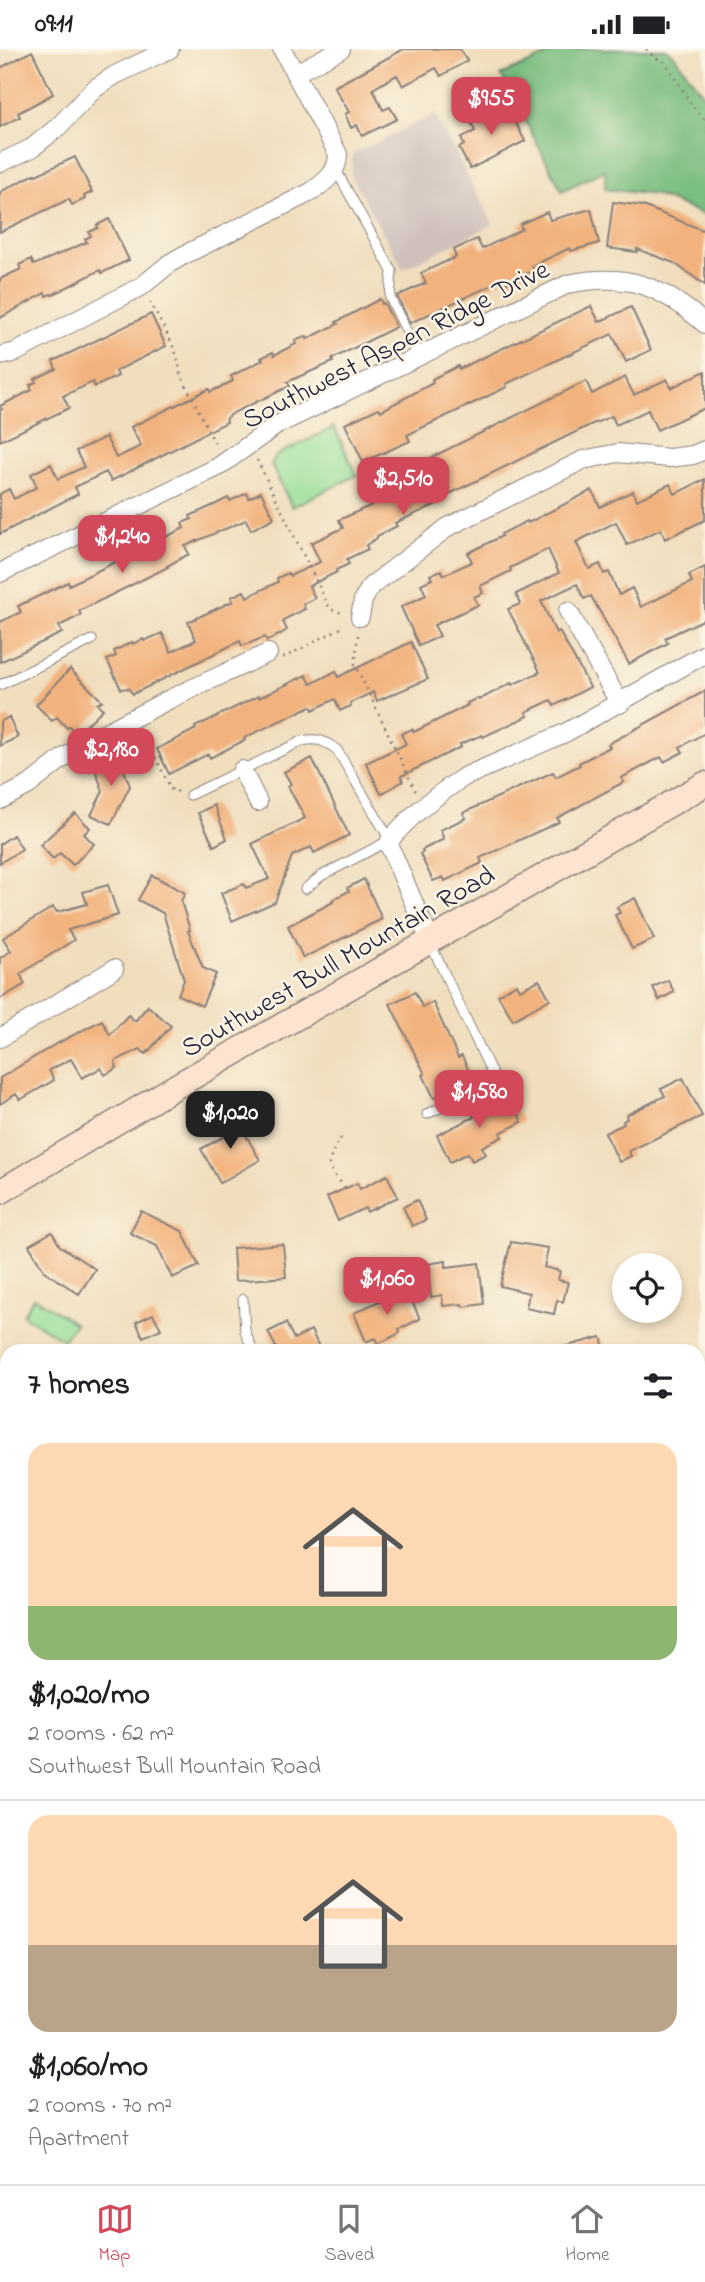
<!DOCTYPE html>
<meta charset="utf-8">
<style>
body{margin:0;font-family:"Indie Flower",sans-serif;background:#f6f6f6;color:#202124;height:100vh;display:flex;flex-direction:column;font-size:26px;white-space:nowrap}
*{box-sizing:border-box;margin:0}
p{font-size:23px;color:#757577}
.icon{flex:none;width:38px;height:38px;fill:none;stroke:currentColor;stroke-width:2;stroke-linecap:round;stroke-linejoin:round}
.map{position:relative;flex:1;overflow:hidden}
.panel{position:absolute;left:0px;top:1295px;width:705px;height:840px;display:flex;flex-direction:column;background:#fff;border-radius:21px 21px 0 0;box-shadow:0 4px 10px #0003}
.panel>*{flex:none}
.tools{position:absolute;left:612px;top:1204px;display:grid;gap:14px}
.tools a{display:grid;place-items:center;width:70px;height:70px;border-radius:50%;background:#fff;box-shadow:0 4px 10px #0003;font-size:35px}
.price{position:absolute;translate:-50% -60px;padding:0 16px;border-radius:14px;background:#d1495b;color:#fff;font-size:23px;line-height:46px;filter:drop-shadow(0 2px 4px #0008)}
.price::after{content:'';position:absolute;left:50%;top:42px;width:21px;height:16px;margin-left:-10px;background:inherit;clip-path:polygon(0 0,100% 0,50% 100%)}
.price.selected{background:#222;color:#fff}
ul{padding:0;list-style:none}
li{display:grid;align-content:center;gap:14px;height:371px;padding:0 28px}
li+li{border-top:2px solid #e0e0e0}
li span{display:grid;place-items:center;height:217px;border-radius:21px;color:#555}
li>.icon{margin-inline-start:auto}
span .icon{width:126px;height:126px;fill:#fffc;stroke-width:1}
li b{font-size:30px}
h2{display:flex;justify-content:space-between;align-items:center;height:84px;padding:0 28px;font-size:30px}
.status{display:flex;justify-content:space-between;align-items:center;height:49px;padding:0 35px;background:#fff;direction:ltr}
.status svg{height:19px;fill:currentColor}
.menu{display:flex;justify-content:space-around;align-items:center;height:98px;border-top:2px solid #e0e0e0;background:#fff;font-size:19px;color:#757577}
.menu a{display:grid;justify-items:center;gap:4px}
.menu .selected{color:#d1495b}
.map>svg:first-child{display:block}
.industrial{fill:#cfc0bb}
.green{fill:#98df98;stroke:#5d806a;stroke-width:2}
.forest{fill:#7abe80;stroke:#4e705e;stroke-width:2}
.building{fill:#f2b27d}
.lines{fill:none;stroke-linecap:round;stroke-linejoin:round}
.service-casing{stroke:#89807c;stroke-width:11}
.minor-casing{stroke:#89807c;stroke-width:20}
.secondary-casing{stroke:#89807c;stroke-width:27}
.path{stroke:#89807c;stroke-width:2.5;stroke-dasharray:2 5;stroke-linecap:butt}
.service{stroke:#fff;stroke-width:9}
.minor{stroke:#fff;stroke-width:18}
.secondary{stroke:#fde4d0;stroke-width:24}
.labels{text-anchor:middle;stroke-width:5;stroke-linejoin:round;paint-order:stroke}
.street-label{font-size:28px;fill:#22223b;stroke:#fcf5e5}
</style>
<div class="status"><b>09:11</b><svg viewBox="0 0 49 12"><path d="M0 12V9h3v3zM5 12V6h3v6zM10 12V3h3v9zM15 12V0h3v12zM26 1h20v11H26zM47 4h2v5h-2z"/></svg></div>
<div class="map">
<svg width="705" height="2135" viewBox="0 0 705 2135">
<rect width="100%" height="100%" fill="#fcf5e5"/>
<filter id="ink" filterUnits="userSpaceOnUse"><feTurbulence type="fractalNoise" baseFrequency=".0143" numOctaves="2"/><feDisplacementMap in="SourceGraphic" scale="14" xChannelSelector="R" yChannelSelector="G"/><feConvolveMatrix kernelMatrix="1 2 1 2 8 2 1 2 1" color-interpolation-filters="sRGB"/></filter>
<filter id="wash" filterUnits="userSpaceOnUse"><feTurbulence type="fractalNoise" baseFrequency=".00686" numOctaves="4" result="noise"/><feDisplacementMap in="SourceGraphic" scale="28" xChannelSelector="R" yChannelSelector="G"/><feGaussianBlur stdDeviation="1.57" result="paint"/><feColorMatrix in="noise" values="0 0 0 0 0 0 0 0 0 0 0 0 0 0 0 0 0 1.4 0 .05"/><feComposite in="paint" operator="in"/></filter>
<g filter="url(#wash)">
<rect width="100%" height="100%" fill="#f0debd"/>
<!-- industrial -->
<path class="industrial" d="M435,65L493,175L403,220L351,127L353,105Z"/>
<!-- green -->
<path class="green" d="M334,378L357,426L292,458L271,415L277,406Z
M34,1248L75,1275L63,1291L23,1266Z"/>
<!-- forest -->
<path class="forest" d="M562,0H666L674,6L705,48V166L655,146L605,140V121L562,142L501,26Z"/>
<g id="blocks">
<!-- building -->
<path class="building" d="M404,0H460L467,12L441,27L436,19L403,37L397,26L373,40L383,61L390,58L397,70L362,87L357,76L351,79L345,65L349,63L334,38Z
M32,2L53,45L18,64L20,68L0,78V19Z
M507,56L525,92L470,120L459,99L464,96L461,89L475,82L471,74Z
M75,108L92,143L84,147L85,150L72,156L69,150L0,183V143L35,125L36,126Z
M613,153L643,157L705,182V236L674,214L637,200V203L607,199Z
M591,160L599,194L571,202L570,199L532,217L534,221L507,234L505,230L410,274L397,247L426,234L421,224L456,208L453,201L477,190L482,200L522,180L520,175L547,163L550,171Z
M109,170L129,211L102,224L100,221L52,246L51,245L46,247L45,244L0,269V230L21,220L19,216L31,210L34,216L87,193L85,190L91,187L89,183L98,179L97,176Z
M380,250L382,255L384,254L396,278L332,310L333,313L287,333L290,337L235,363L226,369L227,373L133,421L111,432L106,423L75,438L78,445L0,485V445L9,440L14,450L37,438L31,425L51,415L58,430L84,418L76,402L106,388L116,409L141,397L131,378L209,340L210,343L233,332L231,327L263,311L261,309L273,303L274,306L296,295L295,292L306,287L307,290L338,275L336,273Z
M591,257L599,273L631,258L651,301L626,313L612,285L506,335L507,338L407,386L410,392L363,413L345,375L379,359L381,362L433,334L432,330L458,317L459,320Z
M151,265L166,297L116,322L118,327L95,338L93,333L63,347L69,359L0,392V361L2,360L0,357L32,341L30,336L36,333L35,330L56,320L53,312Z
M705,322V359L657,381L648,361L616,376L612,367L590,376L435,452L437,455L395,474L397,477L377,487V489L366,496L368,500L347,510L349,515L336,521L337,523L309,537L315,549L303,555L305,560L285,570L283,573L287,581L279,586L267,592L265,588L242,597L240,592L133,645L128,639L121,640L107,611L116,607L114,602L132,593L133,595L143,590L144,592L162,584L171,603L196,591L188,573L233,552L231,548L244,542L247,548L278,533L277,529L288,524L290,527L320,513L311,494L343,479L339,471L372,456L368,448L399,434L398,432L410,426L409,424L428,415V410L586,332L592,345L625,328L634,346L667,330L671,339Z
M705,430V471L665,490L661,480L627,496L616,473L576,493L589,520L600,515L604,525L609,523L619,546L632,539L641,558L692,533L689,526L705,518V570L665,589L668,594L629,615L591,547L584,550L577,535L541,552L556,584L559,582L590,638L554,657L551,651L526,663L528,667L483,688L482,686L460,695L461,698L401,727L403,732L381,745L366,714L406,695L401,685L412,680L414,683L468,656L467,654L478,649L479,651L511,634L512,636L540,623L508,560L520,555L516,545L559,524L548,500L510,519L511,522L480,537L483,544L474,548L478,556L434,576L440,587L419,597L401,558L426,546L421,535L432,530L430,526L441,521L444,526L472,513L468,504L502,487L501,485L527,472L528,474L592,441L600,458L633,442L637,451L670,435L675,445Z
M261,443L274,469L251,481L246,471L185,497L189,505L167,517L168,518L79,562L81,566L59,577L62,584L0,613V573L21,563L18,557L68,533L69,536L184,479L182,474L192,470L190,467L216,455L228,449L230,452L247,444L249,449Z
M411,593L428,630L377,652L373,643L350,654L351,657L340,662L335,650L313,661L311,657L244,689L245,691L210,709L208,705L169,725L157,700L196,680L195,678L258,647L259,649L306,626L311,635L336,622L338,628Z
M70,620L102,652L97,655L103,660L77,685L69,677L67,679L57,668L52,672L36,656Z
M705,642V684L680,698L683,703L664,713L661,708L621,729L624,733L557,769L559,773L480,809L482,814L445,832L443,828L433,832L420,805L423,803L422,801L444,790L440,781L466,769L463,764L553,723L556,728L580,716L579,714L610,698L608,695Z
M9,668L18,688L0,697V673Z
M118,705L130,737L111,775L91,766L103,742L93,715Z
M312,709L349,786L314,804L311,798L292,807L275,853L232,872L221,844L244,835L246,839L269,830L252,795L305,769L288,737L291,735L284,723Z
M214,756L227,790L214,797L198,764Z
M75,764L90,779L84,785L94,795L73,816L60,804L53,810L40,796Z
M13,786L22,800L0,814V795Z
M152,826L185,844L181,852L190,881L188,882L203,919L216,925L202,957L178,946L184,931L163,864L138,851Z
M364,830L382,870L303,909L288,877L333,853L332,851L349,842L347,839Z
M108,836L118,866L68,881L74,891L20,925L25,935L0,950V909L11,902L3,889L53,858L57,863L87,855L83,843Z
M635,849L654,890L632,900L615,866L620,864L617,858Z
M539,931L550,950L513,971L498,946L517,935L520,941Z
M668,931L674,943L659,951L653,938Z
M415,943L422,958L433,953L458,1009L462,1007L473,1030L434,1049L423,1026L425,1025L390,955Z
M148,957L171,977L146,1005L140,1000L115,1012L117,1019L105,1026L101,1019L82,1029L71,1010L49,1021L54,1031L20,1051L16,1045L0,1055V1029L56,995L102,971L110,986L128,966L135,972Z
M683,1029L702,1067L629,1102L631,1107L619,1113L605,1084L624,1075L623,1072L627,1070L626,1066L665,1047L661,1040Z
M492,1048L497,1058L512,1051L522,1073L500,1084L502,1088L482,1098L486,1105L472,1112L468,1104L450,1113L437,1086L474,1068L470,1059Z
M235,1067L260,1111L220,1134L201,1100L223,1088L217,1078Z
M387,1126L398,1148L367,1163L365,1159L338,1172L327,1148L357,1134L360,1140Z
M417,1151L426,1171L412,1177L403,1158Z
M141,1162L182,1182L199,1217L172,1229L157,1197L130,1184Z
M52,1183L60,1197L95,1220L79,1245L44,1222L29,1196Z
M511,1193L548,1199L544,1218L560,1222L558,1231L568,1233L563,1253L557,1251L554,1265L526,1259L529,1244L500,1237Z
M283,1195L286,1228L235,1232L233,1199Z
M446,1212V1218L479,1214L484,1255L463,1258L462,1255L443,1257L442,1246L431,1248L427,1215Z
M406,1239L420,1270L399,1280L400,1284L378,1295L375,1289L366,1293L354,1264Z
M153,1265L161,1280L143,1288L136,1273Z
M286,1274L294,1290L311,1281L321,1302H268L276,1298L268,1283Z
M601,1288L605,1302H563V1298Z"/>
</g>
</g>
<g filter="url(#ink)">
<use href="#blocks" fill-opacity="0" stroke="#89807c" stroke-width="2"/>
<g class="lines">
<!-- service casing -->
<g class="service-casing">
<path id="service" d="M336,121L392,222L390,249L419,307
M0,636L92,591
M190,746L302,692C317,689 324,691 337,701L390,791L321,827L305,840
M427,1065L496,1033L430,894
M243,1250L245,1282L253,1302"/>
</g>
<!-- minor casing -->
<g class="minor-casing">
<path id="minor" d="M296,24L341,0
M0,114L32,99L59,77L94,40L115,26L170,0
M0,307L16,303L142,237L170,214L184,206L311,143C325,133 338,124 338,105L282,0
M0,524L218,418L277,376L568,235C626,223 661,236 705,275
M568,562L620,655
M360,568L363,551L371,537L448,478L583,411L618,404L669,409L693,406L705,401
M242,721L258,753
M0,751L29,736L62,710L100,686L170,650L268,604
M430,892L390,798V791C410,766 438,745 464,728L565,684L705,605
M0,989L114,920
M0,1405L7,1408
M0,1812L7,1813
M698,1960L705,1974
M109,2128L112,2135
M335,2128L338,2135
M547,2128L550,2135
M423,2135L438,2128"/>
</g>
<!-- secondary casing -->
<g class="secondary-casing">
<path id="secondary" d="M0,1143L173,1039L705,735"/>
</g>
<!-- path -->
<path class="path" d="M646,0L654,8L666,14L691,55L705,71
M150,253C160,274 179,300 180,324L217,399
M257,411L330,560L342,564
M358,586L355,615L416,743
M283,609L345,577
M143,683L171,740L174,743L180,742
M341,1089L332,1104L329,1116L334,1126L346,1139
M7,1852V1851"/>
<!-- service -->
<use href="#service" class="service"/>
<!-- minor -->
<use href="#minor" class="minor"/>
<!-- secondary -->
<use href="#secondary" class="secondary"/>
</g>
</g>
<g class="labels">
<!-- street labels -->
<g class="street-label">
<text transform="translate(395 294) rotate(-27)" y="10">Southwest Aspen Ridge Drive</text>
<text transform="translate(337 911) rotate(-30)" y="10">Southwest Bull Mountain Road</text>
</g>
</g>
</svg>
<div class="tools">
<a><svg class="icon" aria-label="locate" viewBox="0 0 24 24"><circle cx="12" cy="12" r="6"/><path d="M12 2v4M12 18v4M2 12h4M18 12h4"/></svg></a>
</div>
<b class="price" style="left:491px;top:88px">$955</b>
<b class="price" style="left:403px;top:468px">$2,510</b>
<b class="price" style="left:122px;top:526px">$1,240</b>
<b class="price" style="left:111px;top:739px">$2,180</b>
<b class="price" style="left:479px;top:1081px">$1,580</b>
<b class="price selected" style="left:230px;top:1102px">$1,020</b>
<b class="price" style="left:387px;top:1268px">$1,060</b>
<section class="panel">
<h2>7 homes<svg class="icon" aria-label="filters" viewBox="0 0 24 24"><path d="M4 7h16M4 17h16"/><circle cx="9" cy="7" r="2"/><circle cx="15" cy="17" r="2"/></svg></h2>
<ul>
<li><span style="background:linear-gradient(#ffd9b3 75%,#8fb573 0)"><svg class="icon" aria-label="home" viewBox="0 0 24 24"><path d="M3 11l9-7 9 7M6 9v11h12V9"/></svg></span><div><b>$1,020/mo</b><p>2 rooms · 62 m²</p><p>Southwest Bull Mountain Road</p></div></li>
<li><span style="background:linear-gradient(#ffd9b3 60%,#b9a48a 0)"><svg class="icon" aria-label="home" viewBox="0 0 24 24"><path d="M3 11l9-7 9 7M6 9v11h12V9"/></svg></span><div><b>$1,060/mo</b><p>2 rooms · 70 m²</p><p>Apartment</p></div></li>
</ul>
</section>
</div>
<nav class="menu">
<a class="selected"><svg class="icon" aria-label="map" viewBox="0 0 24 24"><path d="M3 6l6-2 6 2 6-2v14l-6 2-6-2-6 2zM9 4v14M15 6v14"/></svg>Map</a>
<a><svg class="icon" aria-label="saved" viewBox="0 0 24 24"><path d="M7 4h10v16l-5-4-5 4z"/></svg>Saved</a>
<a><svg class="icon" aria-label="home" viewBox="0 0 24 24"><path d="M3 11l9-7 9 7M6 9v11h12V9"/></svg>Home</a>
</nav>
